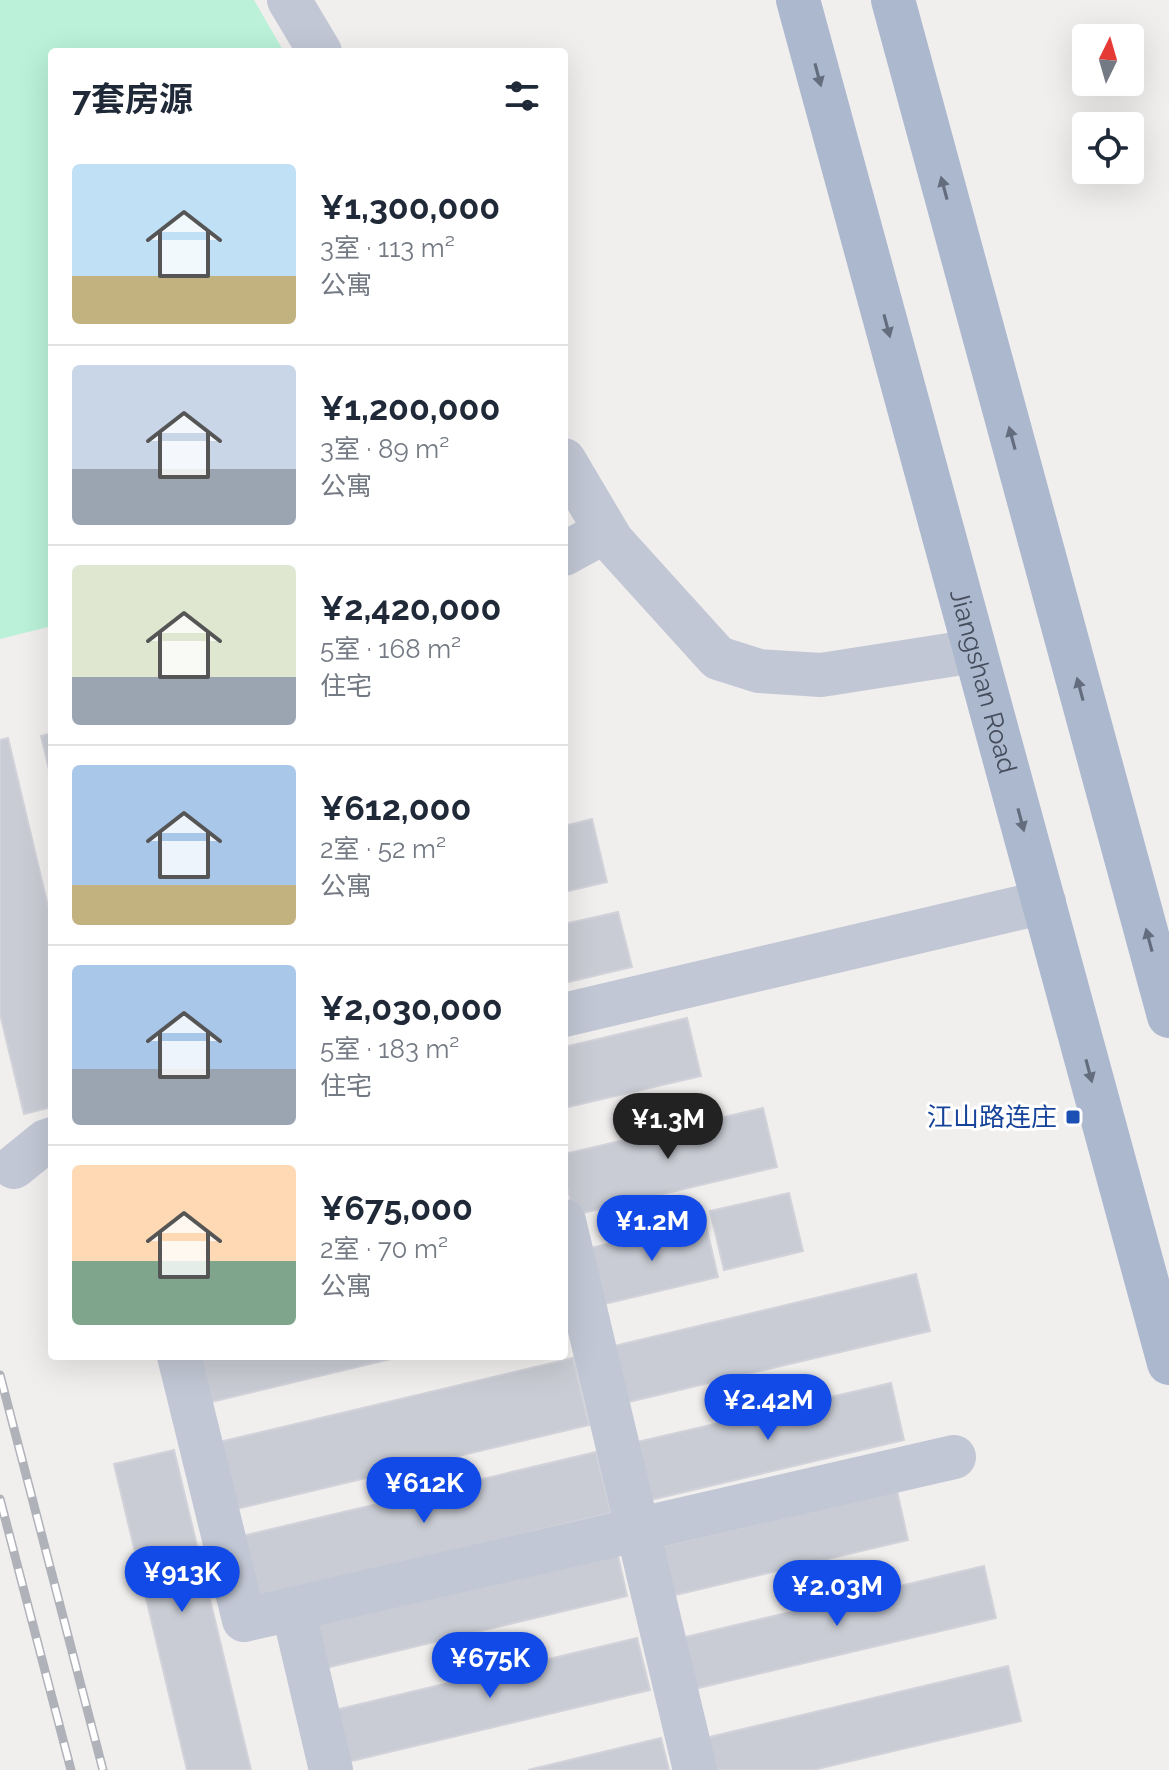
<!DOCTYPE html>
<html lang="zh">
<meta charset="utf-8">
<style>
body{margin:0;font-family:Raleway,"Noto Sans SC",sans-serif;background:#f2f2f3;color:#1f2937;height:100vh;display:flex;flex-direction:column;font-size:30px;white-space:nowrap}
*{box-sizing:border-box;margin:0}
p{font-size:26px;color:#747a83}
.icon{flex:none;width:44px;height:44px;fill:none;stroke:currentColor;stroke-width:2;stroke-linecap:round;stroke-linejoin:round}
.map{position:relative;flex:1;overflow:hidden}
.sheet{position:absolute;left:48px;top:48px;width:520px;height:1312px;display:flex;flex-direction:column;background:#fff;border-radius:8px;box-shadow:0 8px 32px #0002}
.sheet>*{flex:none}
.needle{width:52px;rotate:5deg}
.tools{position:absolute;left:1072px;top:24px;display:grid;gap:16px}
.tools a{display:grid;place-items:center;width:72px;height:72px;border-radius:8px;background:#fff;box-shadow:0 8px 32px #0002;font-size:40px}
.price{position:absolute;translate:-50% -68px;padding:0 18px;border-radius:28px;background:#114ae7;color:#fff;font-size:26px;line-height:52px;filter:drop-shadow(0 2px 4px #0008)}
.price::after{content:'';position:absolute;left:50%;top:48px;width:24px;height:18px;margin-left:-12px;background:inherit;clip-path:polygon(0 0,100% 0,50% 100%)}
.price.on{background:#222;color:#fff}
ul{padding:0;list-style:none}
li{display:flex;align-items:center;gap:24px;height:200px;padding:0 24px}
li+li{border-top:2px solid #e0e1e3}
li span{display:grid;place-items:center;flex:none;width:224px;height:160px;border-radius:8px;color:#555}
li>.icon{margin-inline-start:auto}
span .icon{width:96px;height:96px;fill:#fffc;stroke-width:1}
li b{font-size:34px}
h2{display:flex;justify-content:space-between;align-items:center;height:96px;padding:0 24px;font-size:34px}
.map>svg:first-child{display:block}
.green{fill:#baf1d8}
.building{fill:#c9ccd4;stroke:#d2d3da;stroke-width:2}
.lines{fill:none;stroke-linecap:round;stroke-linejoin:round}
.minor{stroke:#c1c7d4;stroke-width:44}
.major{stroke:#acb8ce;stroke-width:44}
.rail-casing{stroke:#b0b2b9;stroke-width:9}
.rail{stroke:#fff;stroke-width:6;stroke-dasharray:18;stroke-linecap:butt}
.oneway{fill:#646d7e}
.transit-dot{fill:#1a4fb4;stroke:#fff;stroke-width:3}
.labels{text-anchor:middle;stroke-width:6;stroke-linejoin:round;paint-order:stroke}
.street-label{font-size:26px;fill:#454d5c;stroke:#fff}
.transit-label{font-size:26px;fill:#164399;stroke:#fff;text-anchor:end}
</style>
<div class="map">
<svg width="1169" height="1770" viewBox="0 0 1169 1770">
<rect width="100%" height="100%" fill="#f1eeee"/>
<!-- green -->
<path class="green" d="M0,0H254L284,52H52V626L0,639Z"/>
<!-- building -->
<path class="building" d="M52,733V782L41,736Z
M8,738L52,923V1107L24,1114L0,1014V740Z
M592,819L607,882L564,892V826Z
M618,912L632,967L564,983V924Z
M687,1018L701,1076L564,1108V1047Z
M763,1108L777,1167L574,1215L564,1173V1154Z
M789,1193L803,1251L724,1270L710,1211Z
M705,1221L718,1277L600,1305L586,1249Z
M916,1274L930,1331L624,1403L610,1347Z
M191,1356H403L203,1404Z
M573,1358L589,1425L232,1510L215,1443Z
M891,1383L904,1440L646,1501L633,1443Z
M174,1450L251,1770H187L114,1464Z
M596,1452L611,1513L253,1598L238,1537Z
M897,1491L908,1540L667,1597L655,1548Z
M616,1547L627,1596L321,1669L309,1620Z
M984,1566L996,1618L690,1690L677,1639Z
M637,1638L650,1690L343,1763L331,1711Z
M1008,1666L1021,1721L813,1770H709L701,1739Z
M661,1738L669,1770H528Z"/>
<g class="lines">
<!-- minor -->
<path class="minor" d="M289,0L320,52
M564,460L612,541L718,658L759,671L821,675L975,651
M564,554L606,531
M564,1015L1044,902
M14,1167L46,1141L52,1139
M564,1221L695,1770
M179,1356L244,1620L954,1457
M293,1609L331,1770"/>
<!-- major -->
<g class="major">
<path id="s1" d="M798,0L1169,1363"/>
<path d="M893,0L1169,1016"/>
</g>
<!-- rail casing -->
<g class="rail-casing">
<path id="rail" d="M0,1375L103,1770
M0,1499L71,1770"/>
</g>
<!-- rail -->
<use href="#rail" class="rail"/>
</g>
<!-- one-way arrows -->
<defs><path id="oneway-solid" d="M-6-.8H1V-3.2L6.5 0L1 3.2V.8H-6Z" transform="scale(2)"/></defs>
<g class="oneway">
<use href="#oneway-solid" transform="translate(818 75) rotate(75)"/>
<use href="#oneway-solid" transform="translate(944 188) rotate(-105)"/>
<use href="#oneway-solid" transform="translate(887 326) rotate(75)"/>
<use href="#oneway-solid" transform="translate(1012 438) rotate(-105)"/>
<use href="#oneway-solid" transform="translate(1080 689) rotate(-105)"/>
<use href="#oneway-solid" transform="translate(1021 820) rotate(75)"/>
<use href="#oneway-solid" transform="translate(1149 940) rotate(-105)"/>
<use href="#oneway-solid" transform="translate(1089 1071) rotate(75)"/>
</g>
<!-- markers -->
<rect class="transit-dot" x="1065" y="1109" width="16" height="16" rx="4"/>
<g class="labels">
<!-- street labels -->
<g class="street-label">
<text dy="9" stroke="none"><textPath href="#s1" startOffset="706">Jiangshan Road</textPath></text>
</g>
<!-- transit labels -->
<g class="transit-label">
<text x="1057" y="1126">江山路连庄</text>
</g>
</g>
</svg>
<div class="tools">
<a><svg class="needle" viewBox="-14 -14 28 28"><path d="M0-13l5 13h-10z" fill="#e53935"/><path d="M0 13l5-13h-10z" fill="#747a83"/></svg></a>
<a><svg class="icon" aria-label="locate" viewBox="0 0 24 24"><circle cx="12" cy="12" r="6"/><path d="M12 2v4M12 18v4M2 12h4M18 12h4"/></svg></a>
</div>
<b class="price on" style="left:668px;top:1161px">¥1.3M</b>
<b class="price" style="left:652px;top:1263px">¥1.2M</b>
<b class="price" style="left:768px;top:1442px">¥2.42M</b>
<b class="price" style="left:424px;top:1525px">¥612K</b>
<b class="price" style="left:182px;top:1614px">¥913K</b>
<b class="price" style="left:837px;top:1628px">¥2.03M</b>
<b class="price" style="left:490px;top:1700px">¥675K</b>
<section class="sheet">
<h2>7套房源<svg class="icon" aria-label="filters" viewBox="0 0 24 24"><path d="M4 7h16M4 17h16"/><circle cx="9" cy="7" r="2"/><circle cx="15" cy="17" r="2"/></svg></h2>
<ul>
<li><span style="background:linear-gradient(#bfe0f5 70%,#c2b280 0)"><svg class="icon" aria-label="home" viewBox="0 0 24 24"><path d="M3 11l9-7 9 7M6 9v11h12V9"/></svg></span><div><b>¥1,300,000</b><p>3室 · 113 m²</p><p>公寓</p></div></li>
<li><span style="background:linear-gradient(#c9d6e8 65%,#9aa5b1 0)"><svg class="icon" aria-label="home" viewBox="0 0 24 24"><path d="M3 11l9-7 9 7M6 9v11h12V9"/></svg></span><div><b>¥1,200,000</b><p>3室 · 89 m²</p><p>公寓</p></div></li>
<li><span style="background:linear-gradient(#dfe7d0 70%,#9aa5b1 0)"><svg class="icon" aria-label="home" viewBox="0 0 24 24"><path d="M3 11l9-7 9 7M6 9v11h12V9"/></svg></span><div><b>¥2,420,000</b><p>5室 · 168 m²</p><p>住宅</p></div></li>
<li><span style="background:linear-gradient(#a9c7e8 75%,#c2b280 0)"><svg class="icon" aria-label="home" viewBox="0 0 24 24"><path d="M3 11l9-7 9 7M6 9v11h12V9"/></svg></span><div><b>¥612,000</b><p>2室 · 52 m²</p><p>公寓</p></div></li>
<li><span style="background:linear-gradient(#a9c7e8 65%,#9aa5b1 0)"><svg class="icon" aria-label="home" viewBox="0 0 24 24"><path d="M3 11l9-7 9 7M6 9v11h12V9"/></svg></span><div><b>¥2,030,000</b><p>5室 · 183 m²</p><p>住宅</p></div></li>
<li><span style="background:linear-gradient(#ffd9b3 60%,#7fa58c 0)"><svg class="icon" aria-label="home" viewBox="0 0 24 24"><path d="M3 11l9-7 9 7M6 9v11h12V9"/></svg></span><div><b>¥675,000</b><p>2室 · 70 m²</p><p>公寓</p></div></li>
</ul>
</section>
</div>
